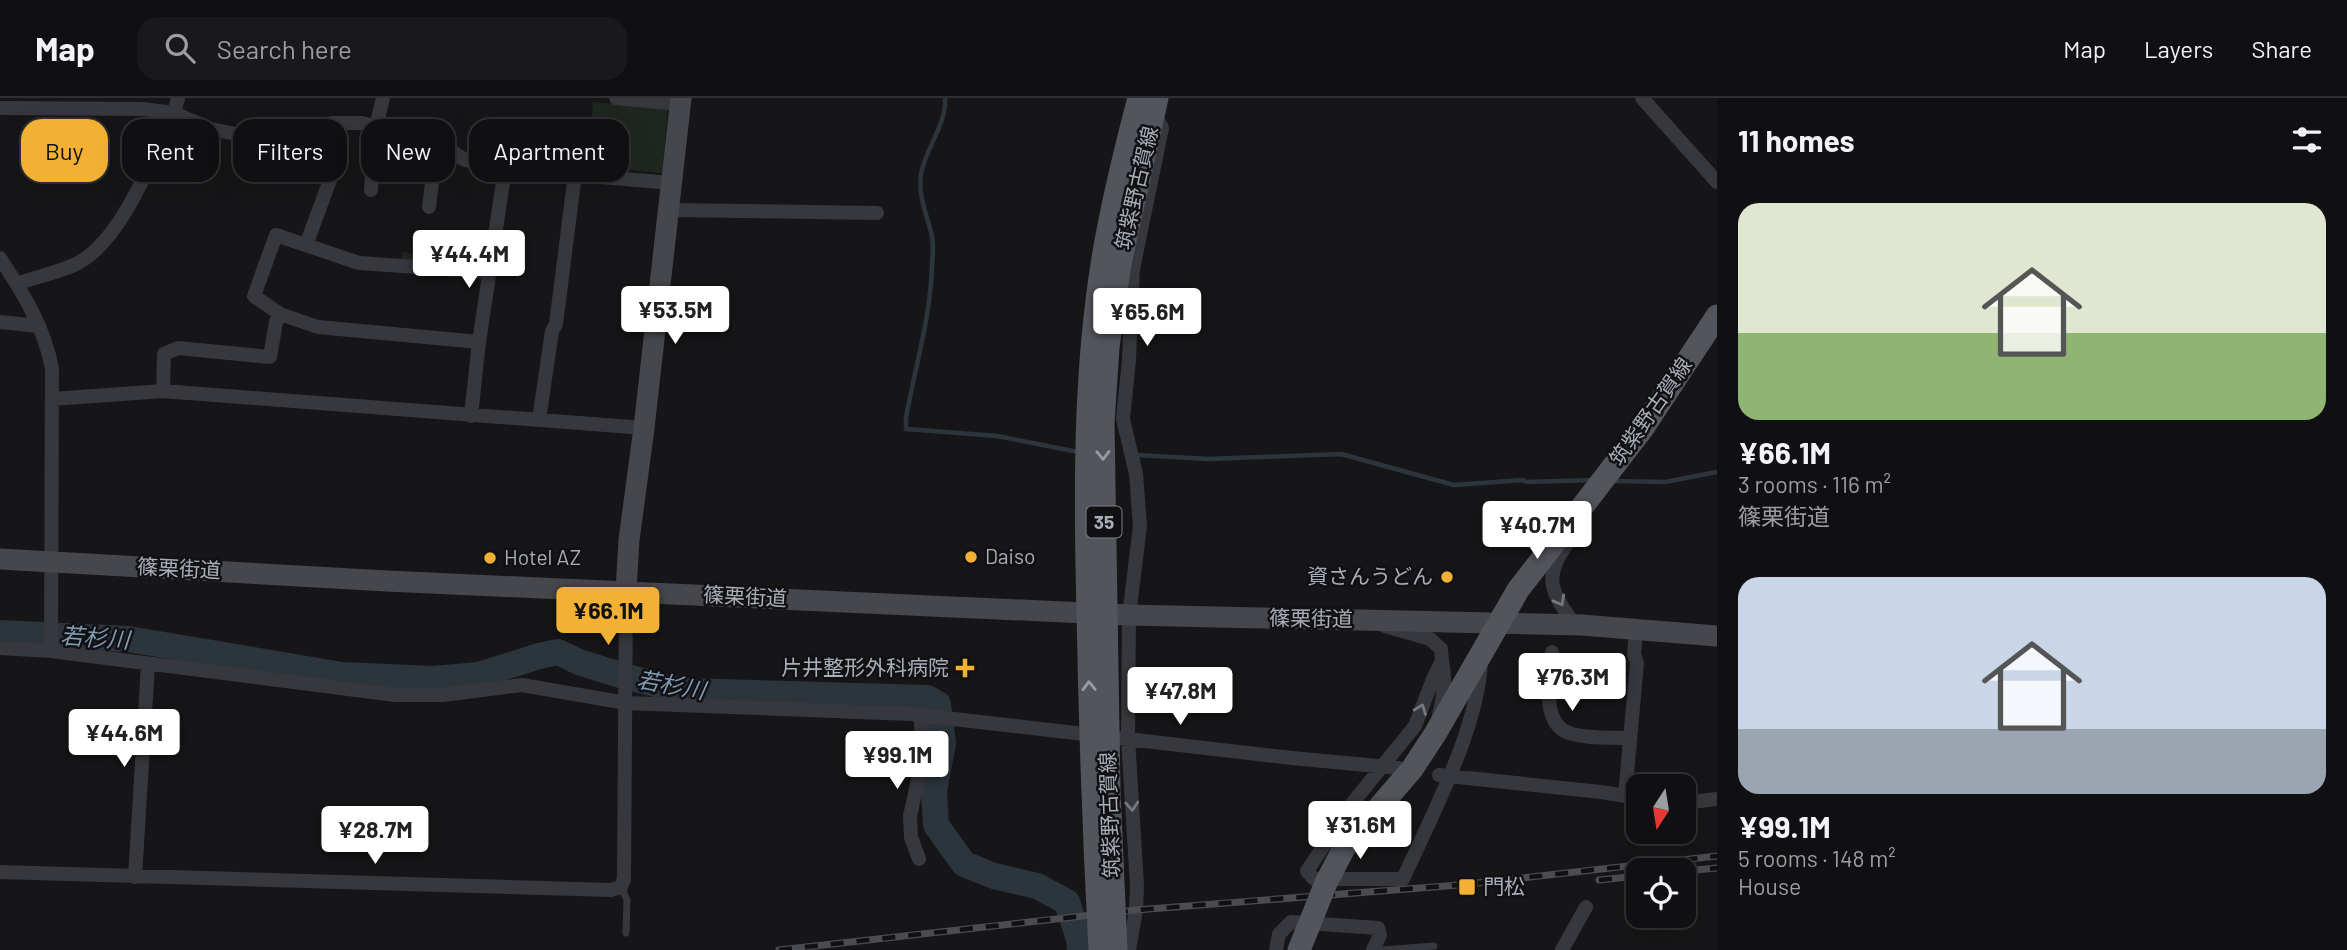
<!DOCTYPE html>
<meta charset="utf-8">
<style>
body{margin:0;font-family:Barlow,"Noto Sans JP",sans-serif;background:#19191b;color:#f1f3f6;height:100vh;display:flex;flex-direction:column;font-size:26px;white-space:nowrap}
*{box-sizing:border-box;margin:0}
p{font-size:23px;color:#9c9d9f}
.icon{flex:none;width:38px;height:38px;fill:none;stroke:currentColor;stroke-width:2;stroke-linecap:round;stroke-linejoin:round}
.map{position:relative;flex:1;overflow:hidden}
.details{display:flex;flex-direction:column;background:#101012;width:630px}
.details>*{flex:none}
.top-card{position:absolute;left:21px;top:21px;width:665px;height:63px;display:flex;gap:14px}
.needle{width:46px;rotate:192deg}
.buttons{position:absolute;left:1626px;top:676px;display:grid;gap:14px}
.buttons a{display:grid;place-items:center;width:70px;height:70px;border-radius:14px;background:#101012;box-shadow:0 7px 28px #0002,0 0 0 2px #303032;font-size:35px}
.price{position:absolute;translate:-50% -60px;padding:0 16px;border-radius:7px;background:#fff;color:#222;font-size:23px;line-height:46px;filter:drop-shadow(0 2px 4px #0008)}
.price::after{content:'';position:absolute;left:50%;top:42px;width:21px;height:16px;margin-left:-10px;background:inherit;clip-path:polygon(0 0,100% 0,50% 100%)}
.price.current{background:#f2b134;color:#111}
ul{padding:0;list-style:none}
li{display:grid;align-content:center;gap:14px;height:371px;padding:0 21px}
li span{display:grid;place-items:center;height:217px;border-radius:21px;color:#555}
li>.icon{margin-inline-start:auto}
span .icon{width:126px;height:126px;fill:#fffc;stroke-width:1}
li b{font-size:30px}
h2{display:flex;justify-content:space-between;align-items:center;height:84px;padding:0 21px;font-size:30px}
.tag{padding:0 24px;border-radius:21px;background:#101012;box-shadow:0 7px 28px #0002,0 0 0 2px #303032;font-size:24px;line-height:63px}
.tag.current{background:#f2b134;color:#111}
header{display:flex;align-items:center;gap:42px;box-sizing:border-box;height:98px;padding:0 35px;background:#101012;border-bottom:2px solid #303032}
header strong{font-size:33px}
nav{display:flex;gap:38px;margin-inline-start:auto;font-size:24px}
.search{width:490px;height:63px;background:#19191b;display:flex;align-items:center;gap:18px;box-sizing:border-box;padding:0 24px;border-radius:21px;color:#9c9d9f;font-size:26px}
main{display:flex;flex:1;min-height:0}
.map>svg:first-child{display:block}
.green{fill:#1e261f}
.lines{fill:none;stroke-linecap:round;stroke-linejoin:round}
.stream{stroke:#2c353c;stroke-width:4.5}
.river{stroke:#2c353c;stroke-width:26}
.lane{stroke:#37383d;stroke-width:7}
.street{stroke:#37383d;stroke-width:14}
.secondary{stroke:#45474d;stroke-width:21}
.primary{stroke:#53555c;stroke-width:23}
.rail-casing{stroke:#4a4c52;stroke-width:7}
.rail{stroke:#111113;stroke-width:4.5;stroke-dasharray:13;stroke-linecap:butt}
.primary-bridge{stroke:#53555c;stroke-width:23}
.oneway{stroke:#979ba6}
.oneway2{stroke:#757881}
.poi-dot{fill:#f2b134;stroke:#111113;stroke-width:2.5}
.labels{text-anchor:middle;stroke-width:5;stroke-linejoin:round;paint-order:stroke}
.shield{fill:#111113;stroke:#7b7e86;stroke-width:2}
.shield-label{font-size:19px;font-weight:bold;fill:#a8adb8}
.street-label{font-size:21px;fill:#a8adb8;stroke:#111113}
.poi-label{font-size:21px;fill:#a8adb8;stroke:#111113;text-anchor:start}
.water-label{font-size:23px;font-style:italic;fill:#7f9bb3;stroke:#111113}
</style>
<header>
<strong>Map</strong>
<div class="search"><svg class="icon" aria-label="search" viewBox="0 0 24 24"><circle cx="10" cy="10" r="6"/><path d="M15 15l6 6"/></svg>Search here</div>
<nav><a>Map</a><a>Layers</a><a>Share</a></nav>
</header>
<main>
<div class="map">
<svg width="1717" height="852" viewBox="0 0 1717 852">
<rect width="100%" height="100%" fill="#161618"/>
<!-- green -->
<path class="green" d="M593,4L668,10L662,75L588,69Z
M465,138L486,140L482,168L402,164V154L443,159L464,147Z"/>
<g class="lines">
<!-- stream -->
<path class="stream" d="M945,0C947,26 925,51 921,76C918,98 926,114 931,134C934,144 933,156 932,166C931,218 915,269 906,320V331L997,338L1078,354
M1136,357L1209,361L1341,356L1454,387L1523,382L1526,384L1594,382
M1613,383L1665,384L1717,374"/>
<!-- river -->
<path class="river" d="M0,535L128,541L342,577L433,581L479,577L539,558L558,554L579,564L620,577L682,593L927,600L938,606L943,645L934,693L936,727L964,766L994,778L1037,788L1067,804L1079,841L1080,852"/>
<!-- lane -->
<path class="lane" d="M621,789L627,802L626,835
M1383,852L1434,848"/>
<!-- street -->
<path class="street" d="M616,0L680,6
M1642,0L1717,84
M0,10L143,11L174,15L211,31L236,36L265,38L332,25H362L437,44L465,62L505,71L672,85
M371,92L376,29L383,0
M429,109L437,44
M669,112L877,115
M306,147L330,82L332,25
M0,160C23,195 45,230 52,271L51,553
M17,186C35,179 56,175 74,167C121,146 152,60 174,15L178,0
M0,224L39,228
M479,244L318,229L280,216L254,198L276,137L359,165L490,174
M163,293L164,256L178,250L270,259L276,224L280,216
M52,301L163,293L644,330
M471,318L479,244L505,71
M539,322L552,233L556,226L575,76
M1567,446C1541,481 1553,496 1575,527
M1385,528L1430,541L1441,551L1442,563L1433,581L1415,628L1350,708L1307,773L1314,781H1403C1431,719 1479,629 1481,562
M0,550L51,553L395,597H443L522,587L626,605L911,616L1292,660L1399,670
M1552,554C1550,577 1540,625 1569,635C1587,641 1611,639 1630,640
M1439,617C1444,598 1446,582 1442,563
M1439,677L1601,694L1638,700
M1625,698L1637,565L1634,556L1636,532
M1684,705L1717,701
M919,761L911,739L910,718L924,655L920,617
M0,774L611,792L621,789L624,781L626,493
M135,779L148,566
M1129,852L1136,812L1137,788L1128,640L1129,517L1140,428L1136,376L1123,321L1129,262L1133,171L1162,30L1153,12
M1276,852L1279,836L1291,824L1378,830L1380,837L1373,852
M1562,852L1586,809"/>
<!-- secondary -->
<path class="secondary" d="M0,461L387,483L1129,517L1582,527L1717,538
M626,493L629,442L644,330L681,0"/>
<!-- primary -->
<path class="primary" d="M1344,750L1412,671L1435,636L1518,492L1643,330L1717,218"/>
<!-- rail casing -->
<g class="rail-casing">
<path id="rail" d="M1684,773L1717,770
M1599,782L1638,778
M779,852L1136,812L1459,787L1717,758"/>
</g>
<!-- rail -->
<use href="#rail" class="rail"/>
<!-- primary-bridge -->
<path class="primary-bridge" d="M1100,852C1094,739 1090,627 1088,514C1085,395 1084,277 1103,160C1112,106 1125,53 1139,0
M1116,852L1109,693L1103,325L1108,249L1120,165L1157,0
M1299,852L1326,785L1344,750"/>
</g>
<!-- one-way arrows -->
<defs><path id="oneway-chevron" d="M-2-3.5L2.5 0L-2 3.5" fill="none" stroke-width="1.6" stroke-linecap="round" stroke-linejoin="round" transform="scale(1.75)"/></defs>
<g class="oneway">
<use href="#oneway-chevron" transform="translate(1103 357) rotate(89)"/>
<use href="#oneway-chevron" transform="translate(1089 588) rotate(-91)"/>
</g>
<g class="oneway2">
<use href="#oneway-chevron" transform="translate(1560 503) rotate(61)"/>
<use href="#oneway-chevron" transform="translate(1421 611) rotate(-69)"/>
<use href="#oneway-chevron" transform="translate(1132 708) rotate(86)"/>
</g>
<!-- markers -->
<g class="poi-dot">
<circle cx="971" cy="459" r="7"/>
<circle cx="490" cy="460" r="7"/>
<circle cx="1447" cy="479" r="7"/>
<path d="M961.5 559.5h7v7h7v7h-7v7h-7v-7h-7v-7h7z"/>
<rect x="1458" y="780" width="18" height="18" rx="3.5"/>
</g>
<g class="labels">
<!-- shield labels -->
<rect class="shield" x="1086.5" y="408.5" width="35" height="31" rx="5"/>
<g class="shield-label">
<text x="1104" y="431">35</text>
</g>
<!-- street labels -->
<g class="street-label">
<text transform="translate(1137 90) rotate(-77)" y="7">筑紫野古賀線</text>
<text transform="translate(1651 314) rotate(-55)" y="7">筑紫野古賀線</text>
<text transform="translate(179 471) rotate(3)" y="7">篠栗街道</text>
<text transform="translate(745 499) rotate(3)" y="7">篠栗街道</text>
<text transform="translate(1311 521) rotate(1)" y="7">篠栗街道</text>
<text transform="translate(1110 717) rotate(-92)" y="7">筑紫野古賀線</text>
</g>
<!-- poi labels -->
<g class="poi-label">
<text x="985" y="466">Daiso</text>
<text x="504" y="467">Hotel AZ</text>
<text x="1433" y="486" text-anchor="end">資さんうどん</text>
<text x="949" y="577" text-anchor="end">片井整形外科病院</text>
<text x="1483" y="796">門松</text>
</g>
<!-- water labels -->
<g class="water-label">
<text transform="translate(95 540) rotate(4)" y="8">若杉川</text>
<text transform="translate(671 587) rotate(10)" y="8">若杉川</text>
</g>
</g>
</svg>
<div class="buttons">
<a><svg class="needle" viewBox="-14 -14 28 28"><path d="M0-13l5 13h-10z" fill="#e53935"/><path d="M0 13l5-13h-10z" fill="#9c9d9f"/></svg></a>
<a><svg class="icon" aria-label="locate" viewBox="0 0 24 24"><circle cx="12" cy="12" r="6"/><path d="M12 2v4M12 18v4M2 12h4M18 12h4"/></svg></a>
</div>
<b class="price" style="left:469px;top:192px">¥44.4M</b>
<b class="price" style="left:675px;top:248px">¥53.5M</b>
<b class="price" style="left:1147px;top:250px">¥65.6M</b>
<b class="price" style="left:1537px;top:463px">¥40.7M</b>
<b class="price current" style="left:608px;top:549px">¥66.1M</b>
<b class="price" style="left:1572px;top:615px">¥76.3M</b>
<b class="price" style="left:1180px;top:629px">¥47.8M</b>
<b class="price" style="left:124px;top:671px">¥44.6M</b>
<b class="price" style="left:897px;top:693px">¥99.1M</b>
<b class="price" style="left:1360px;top:763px">¥31.6M</b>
<b class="price" style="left:375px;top:768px">¥28.7M</b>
<div class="top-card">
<a class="tag current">Buy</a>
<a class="tag">Rent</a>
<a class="tag">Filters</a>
<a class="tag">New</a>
<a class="tag">Apartment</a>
</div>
</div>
<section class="details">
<h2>11 homes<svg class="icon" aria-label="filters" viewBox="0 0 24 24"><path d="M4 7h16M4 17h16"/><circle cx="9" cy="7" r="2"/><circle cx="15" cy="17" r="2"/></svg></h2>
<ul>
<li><span style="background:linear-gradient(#dfe7d0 60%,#8fb573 0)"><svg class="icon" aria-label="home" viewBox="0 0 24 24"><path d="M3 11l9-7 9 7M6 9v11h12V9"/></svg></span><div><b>¥66.1M</b><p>3 rooms · 116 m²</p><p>篠栗街道</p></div></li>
<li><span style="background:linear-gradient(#c9d6e8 70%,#9aa5b1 0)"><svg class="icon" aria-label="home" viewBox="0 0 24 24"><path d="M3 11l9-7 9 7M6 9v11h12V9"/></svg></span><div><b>¥99.1M</b><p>5 rooms · 148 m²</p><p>House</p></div></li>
</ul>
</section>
</main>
